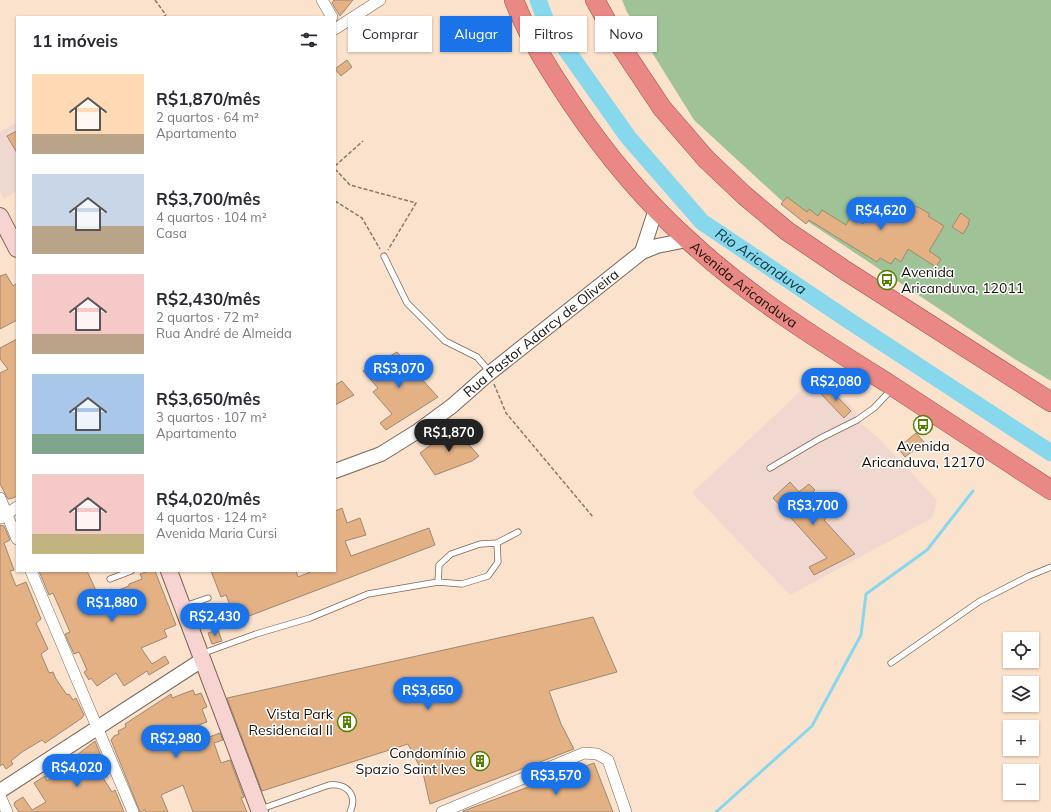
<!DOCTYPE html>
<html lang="pt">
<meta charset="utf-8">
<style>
body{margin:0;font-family:Mulish,sans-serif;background:#f2f2f3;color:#2b2b33;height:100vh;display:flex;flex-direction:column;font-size:15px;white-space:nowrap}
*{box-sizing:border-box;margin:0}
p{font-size:13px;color:#7c7c81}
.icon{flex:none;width:22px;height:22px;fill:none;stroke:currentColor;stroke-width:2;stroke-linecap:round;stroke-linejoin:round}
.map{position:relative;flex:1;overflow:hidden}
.panel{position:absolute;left:16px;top:16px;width:320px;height:556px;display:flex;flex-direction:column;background:#fff;border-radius:0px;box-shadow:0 1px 3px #0004}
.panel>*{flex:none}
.guide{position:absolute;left:348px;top:16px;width:380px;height:36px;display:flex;gap:8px}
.controls{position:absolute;left:1003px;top:632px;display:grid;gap:8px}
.controls a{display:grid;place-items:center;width:36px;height:36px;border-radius:0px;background:#fff;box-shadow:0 1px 3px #0004;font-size:20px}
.price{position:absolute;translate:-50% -34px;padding:0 9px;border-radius:14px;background:#1a73e8;color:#fff;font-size:13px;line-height:26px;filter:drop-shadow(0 1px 2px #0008)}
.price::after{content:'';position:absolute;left:50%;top:24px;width:12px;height:9px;margin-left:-6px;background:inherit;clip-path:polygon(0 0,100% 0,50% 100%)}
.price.active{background:#222;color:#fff}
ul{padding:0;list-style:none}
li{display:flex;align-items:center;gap:12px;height:100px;padding:0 16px}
li span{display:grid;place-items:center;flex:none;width:112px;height:80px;border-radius:0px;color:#555}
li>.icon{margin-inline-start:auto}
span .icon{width:48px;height:48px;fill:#fffc;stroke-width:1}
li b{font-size:17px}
h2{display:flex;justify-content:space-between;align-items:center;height:48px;padding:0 16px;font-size:17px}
.chip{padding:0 14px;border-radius:0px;background:#fff;box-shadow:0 1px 3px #0004;font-size:14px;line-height:36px}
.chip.active{background:#1a73e8;color:#fff}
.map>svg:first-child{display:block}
.industrial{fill:#f0d7d0}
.green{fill:#9fc296}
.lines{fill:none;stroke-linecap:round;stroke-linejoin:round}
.stream{stroke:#87d8ec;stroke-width:3}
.river{stroke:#87d8ec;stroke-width:17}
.building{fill:#e3b184;stroke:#9e8874}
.service-casing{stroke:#7b6653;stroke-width:7}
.minor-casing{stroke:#7b6653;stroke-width:12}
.tertiary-casing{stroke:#7b6653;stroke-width:16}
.secondary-casing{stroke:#7b6653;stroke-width:18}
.trunk-casing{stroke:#9d4c47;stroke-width:20}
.path{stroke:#8a796b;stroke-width:1.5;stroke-dasharray:4 2;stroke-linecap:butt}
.service{stroke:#fff;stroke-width:5.5}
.minor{stroke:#fff;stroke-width:11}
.tertiary{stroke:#fff;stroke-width:14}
.secondary{stroke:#f7d3d2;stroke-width:16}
.trunk{stroke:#ea8886;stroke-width:19}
.labels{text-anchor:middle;stroke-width:3;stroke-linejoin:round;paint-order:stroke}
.poi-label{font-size:14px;fill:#1a110a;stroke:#fff;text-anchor:end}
.street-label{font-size:14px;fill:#1a110a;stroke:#fff}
.water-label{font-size:15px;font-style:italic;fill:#143a43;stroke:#fff}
</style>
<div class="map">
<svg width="1051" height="812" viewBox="0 0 1051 812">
<rect width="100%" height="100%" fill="#fbe2cc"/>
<!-- industrial -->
<path class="industrial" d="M17,122V191L4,199L0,191V132Z
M821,372L856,412L857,420L876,436L937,500L932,518L790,595L692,493Z"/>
<!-- green -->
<path class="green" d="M622,0H1051V381L1013,358L795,213L694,120L627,12Z"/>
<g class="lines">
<!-- stream -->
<path class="stream" d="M716,812L812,726L861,635L866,594L927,550L973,491"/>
<!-- river -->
<path class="river" id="s1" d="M538,0L546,21L628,137L702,222L854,324L1051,453"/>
</g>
<!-- building -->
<path class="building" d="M334,0H353L340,16L332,3Z
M347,60L352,67L341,76L335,69Z
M17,131V153L7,136Z
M787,197L807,212L809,209L818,216L822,210L846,225L851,216L863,224L878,201L896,213L897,203L918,207L930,214L928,216L944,226L929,251L941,259L936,267L908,249L901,262L895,258L891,264L880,258L877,262L809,220L806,224L781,204Z
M961,213L970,220L968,223L969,224L963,234L952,227Z
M6,274L13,286L17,283V320L0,329V276Z
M17,339V496L13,498L8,499L0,484V373L8,369L0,359V348Z
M397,352L438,397L386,430L380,423L392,414L373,392L378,388L363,371Z
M342,381L354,395L335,405V385Z
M828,387L851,411L844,418L821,394Z
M454,428L479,456L472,461L435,475L420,453Z
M916,433L924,442L905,457L898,448Z
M790,482L799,492L809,484L815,490L805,499L818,513L822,509L828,516L824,520L855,554L814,575L809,567L827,558L773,498Z
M342,508L347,523L360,518L366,535L345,541L351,556L429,528L435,545L236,621L234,618L221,623L218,615L232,610L226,595L221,597L211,571H296L298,577L313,571H335V511Z
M0,525L4,526L10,540L4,543L14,570L10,571L16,586L26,582L41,619L36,623L48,649L41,654L49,673L53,672L56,679L67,695L69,694L73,700L76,698L84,715L82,718L45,743L42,740L22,752L11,761L13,764L6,769L3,764L0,766Z
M39,571H87L98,595L112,589L113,592L129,586V584L142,579L140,574L149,571H155L176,625L164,630L167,637L141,648L152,664L165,656L169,663L149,675L147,671L124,686L116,673L97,686L91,678L89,680L84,672L87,670L79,652L74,654L65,634L70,632L53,593L49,595Z
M593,617L617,672L549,691L561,724L574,749L430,804L423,773L408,744L262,791L227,698Z
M218,630L222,641L212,644L208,633Z
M193,690L195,695L201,693L207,707L202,709L207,722L168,736L174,750L220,733L223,740L214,743L221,763L230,760L244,797L241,798L247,812H193L183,785L161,795L168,812H146L145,810L140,812L111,740L114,736L119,734L118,731L126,727L125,724L171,694L172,698Z
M95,741L107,771L101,775L112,792L115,790L124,812H19L14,805L15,802L23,797L32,810L46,802L34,783L45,776L47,781L65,769L62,765L77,755Z
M594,763L613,812H463V811Z"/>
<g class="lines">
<!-- service casing -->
<g class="service-casing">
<path id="service" d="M384,256L407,303L445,341L477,357L490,372
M770,468L819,439L857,420L874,408L892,389
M110,579L131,571
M438,582L439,565L451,554L480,544L497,543L518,532
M185,606L208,598
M201,654L256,634L310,618L368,594L438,582L462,584L488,576L498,562L497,543
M891,663L980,601L1029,576L1051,567
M261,809L329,785C347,783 358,795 350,812"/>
</g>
<!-- minor casing -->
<g class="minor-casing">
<path id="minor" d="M322,0L332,17
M335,29L380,0
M0,498L17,539
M1,518L17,507
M31,571L133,812
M0,796L7,812
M442,812L584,753L597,754L608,760L626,812"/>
</g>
<!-- tertiary casing -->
<g class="tertiary-casing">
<g id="tertiary">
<path d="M642,252L656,209"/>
<path id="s2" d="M335,471L381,454L418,431L452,406L486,376L642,252L657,246L687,240"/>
<path d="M0,791L202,660"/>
</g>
</g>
<!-- secondary casing -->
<g class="secondary-casing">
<path id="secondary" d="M0,216L17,249
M169,571L260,812"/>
</g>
<!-- trunk casing -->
<g class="trunk-casing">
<g id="trunk">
<path id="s3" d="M514,0C528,37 550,71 572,104C605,153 643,199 687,239C747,295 817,339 886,382C941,418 996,454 1051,490"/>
<path d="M595,0L620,45L662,108L706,159L745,196L787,231L846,271L1051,402"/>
</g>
</g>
<!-- path -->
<path class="path" d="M155,0L166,15
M163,17L166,15L168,17
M335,166L363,141
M335,169L350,185L416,203L388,250
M335,201L362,218L380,249
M494,384L506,413L593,517"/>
<!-- service -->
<use href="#service" class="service"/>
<!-- minor -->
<use href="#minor" class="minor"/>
<!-- tertiary -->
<use href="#tertiary" class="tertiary"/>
<!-- secondary -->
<use href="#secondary" class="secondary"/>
<!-- trunk -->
<use href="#trunk" class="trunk"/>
</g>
<!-- icons -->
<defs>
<g id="bus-ring" transform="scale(1)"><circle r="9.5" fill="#fff" stroke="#557f03" stroke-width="1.5"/><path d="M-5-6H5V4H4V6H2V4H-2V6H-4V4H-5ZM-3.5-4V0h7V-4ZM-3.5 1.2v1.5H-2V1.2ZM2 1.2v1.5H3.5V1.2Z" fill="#557f03"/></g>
<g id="building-ring" transform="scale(1)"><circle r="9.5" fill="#fff" stroke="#557f03" stroke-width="1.5"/><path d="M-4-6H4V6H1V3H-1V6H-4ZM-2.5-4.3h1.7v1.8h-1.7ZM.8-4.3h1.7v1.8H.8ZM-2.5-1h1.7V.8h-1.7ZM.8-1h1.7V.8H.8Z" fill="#557f03"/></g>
</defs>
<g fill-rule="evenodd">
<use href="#bus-ring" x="887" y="280"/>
<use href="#bus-ring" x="923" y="425"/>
<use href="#building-ring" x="347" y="722"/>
<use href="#building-ring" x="480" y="761"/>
</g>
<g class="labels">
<!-- poi labels -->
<g class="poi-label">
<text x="901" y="277" text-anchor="start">Avenida<tspan x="901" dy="16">Aricanduva, 12011</tspan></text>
<text x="923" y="451" text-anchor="middle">Avenida<tspan x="923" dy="16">Aricanduva, 12170</tspan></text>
<text x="333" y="719">Vista Park<tspan x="333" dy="16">Residencial II</tspan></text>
<text x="466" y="758">Condomínio<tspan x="466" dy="16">Spazio Saint Ives</tspan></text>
</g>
<!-- street labels -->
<g class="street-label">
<text dy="5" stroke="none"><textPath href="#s3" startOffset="370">Avenida Aricanduva</textPath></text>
<text dy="5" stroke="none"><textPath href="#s2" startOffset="250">Rua Pastor Adarcy de Oliveira</textPath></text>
</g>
<!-- water labels -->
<g class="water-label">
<text dy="5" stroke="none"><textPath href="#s1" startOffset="348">Rio Aricanduva</textPath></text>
</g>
</g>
</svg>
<div class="controls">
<a><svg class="icon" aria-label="locate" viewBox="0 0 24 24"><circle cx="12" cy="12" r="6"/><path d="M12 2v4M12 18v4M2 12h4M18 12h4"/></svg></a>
<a><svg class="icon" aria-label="layers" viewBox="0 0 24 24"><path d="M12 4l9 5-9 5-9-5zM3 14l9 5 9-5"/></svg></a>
<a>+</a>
<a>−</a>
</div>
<b class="price" style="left:881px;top:231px">R$4,620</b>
<b class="price" style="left:399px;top:389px">R$3,070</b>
<b class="price" style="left:836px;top:402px">R$2,080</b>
<b class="price active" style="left:449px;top:453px">R$1,870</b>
<b class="price" style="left:813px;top:526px">R$3,700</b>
<b class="price" style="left:112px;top:623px">R$1,880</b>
<b class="price" style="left:215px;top:637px">R$2,430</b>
<b class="price" style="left:428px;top:711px">R$3,650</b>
<b class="price" style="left:176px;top:759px">R$2,980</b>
<b class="price" style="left:77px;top:788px">R$4,020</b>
<b class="price" style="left:556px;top:796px">R$3,570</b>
<div class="guide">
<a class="chip">Comprar</a>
<a class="chip active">Alugar</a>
<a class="chip">Filtros</a>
<a class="chip">Novo</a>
</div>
<section class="panel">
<h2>11 imóveis<svg class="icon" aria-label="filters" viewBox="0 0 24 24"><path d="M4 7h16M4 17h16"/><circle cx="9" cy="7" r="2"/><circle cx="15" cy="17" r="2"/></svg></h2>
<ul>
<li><span style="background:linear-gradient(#ffd9b3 75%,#b9a48a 0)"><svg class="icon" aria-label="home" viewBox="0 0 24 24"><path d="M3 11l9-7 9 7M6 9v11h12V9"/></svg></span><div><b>R$1,870/mês</b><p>2 quartos · 64 m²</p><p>Apartamento</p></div></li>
<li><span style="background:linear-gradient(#c9d6e8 65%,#b9a48a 0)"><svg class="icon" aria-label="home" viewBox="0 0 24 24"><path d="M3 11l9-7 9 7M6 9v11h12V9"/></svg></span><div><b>R$3,700/mês</b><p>4 quartos · 104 m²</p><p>Casa</p></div></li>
<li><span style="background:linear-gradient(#f6c9c9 75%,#b9a48a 0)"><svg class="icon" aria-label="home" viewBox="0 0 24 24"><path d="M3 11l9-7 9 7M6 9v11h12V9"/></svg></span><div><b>R$2,430/mês</b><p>2 quartos · 72 m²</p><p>Rua André de Almeida</p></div></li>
<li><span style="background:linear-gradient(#a9c7e8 75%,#7fa58c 0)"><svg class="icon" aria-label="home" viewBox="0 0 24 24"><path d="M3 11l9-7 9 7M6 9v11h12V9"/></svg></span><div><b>R$3,650/mês</b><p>3 quartos · 107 m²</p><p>Apartamento</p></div></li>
<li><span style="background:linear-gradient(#f6c9c9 75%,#c2b280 0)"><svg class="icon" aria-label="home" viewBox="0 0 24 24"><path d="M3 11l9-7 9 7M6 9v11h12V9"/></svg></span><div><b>R$4,020/mês</b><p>4 quartos · 124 m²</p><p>Avenida Maria Cursi</p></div></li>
</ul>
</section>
</div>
